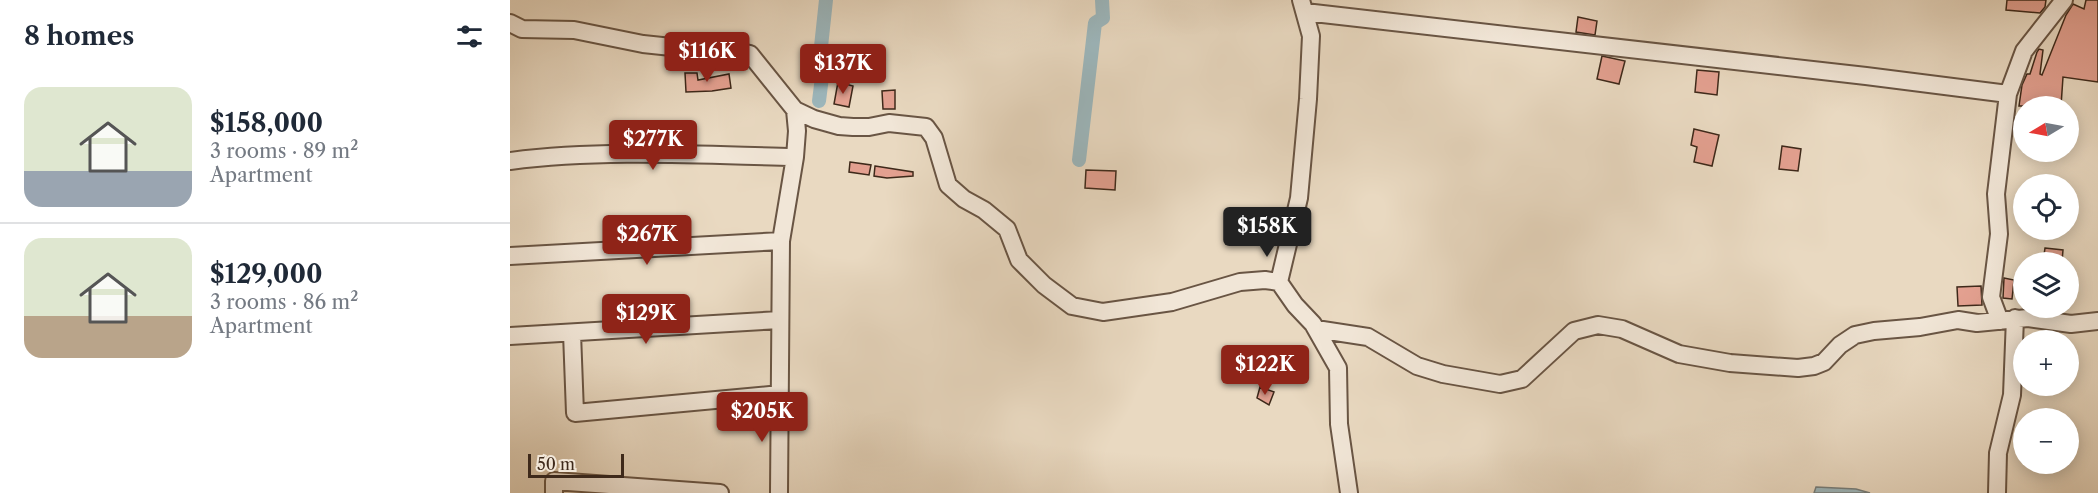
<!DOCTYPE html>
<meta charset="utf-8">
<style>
body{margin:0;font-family:"Libre Caslon Text",serif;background:#f6f6f7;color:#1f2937;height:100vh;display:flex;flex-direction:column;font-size:22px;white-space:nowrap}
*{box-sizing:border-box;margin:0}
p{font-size:20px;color:#747a83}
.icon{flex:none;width:33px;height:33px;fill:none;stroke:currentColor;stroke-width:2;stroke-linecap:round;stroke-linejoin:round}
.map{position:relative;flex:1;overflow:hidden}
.drawer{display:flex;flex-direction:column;background:#fff;width:510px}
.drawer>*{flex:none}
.needle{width:39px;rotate:260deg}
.tools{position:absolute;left:1503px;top:96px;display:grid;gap:12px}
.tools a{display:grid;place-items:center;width:66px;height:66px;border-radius:50%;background:#fff;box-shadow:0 3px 15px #0003;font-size:30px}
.scale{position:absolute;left:18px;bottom:15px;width:96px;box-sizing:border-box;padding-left:6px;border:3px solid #3e291a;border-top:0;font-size:16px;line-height:21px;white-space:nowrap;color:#3e291a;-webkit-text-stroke:4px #f1e6d7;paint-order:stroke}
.price{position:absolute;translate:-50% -51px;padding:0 14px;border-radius:6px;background:#8f2418;color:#fff;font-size:20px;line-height:39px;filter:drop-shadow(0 2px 3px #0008)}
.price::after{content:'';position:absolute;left:50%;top:36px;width:18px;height:14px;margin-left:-9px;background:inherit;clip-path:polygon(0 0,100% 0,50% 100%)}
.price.selected{background:#222;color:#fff}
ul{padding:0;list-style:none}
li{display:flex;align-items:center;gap:18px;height:150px;padding:0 24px}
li+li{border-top:2px solid #e0e1e3}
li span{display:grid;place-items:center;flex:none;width:168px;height:120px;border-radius:18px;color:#555}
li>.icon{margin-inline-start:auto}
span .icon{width:72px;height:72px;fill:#fffc;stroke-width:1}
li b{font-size:26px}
h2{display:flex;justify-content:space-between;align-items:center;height:72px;padding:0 24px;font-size:26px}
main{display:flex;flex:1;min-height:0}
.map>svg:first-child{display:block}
.water{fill:#9cb7bd;stroke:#767e7c;stroke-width:1.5}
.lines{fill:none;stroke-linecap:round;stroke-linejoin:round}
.canal{stroke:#9cb7bd;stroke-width:14}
.building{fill:#e3a090;stroke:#3e291a;stroke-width:1.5}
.minor-casing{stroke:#695544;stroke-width:20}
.minor{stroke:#f1e6d7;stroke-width:16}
</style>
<main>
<section class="drawer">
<h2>8 homes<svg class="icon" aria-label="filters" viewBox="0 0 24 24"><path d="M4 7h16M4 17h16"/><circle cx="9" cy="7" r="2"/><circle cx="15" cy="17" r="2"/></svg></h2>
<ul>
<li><span style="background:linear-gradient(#dfe7d0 70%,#9aa5b1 0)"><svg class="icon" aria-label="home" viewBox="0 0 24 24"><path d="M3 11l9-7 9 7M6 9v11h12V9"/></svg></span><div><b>$158,000</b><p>3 rooms · 89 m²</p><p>Apartment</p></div></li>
<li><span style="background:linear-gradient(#dfe7d0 65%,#b9a48a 0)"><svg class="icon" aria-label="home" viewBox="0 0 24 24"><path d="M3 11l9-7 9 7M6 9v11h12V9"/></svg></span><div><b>$129,000</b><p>3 rooms · 86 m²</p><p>Apartment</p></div></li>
</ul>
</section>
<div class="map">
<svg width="1588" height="493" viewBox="0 0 1588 493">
<rect width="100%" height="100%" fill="#e9d9c1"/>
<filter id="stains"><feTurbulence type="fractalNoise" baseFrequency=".00333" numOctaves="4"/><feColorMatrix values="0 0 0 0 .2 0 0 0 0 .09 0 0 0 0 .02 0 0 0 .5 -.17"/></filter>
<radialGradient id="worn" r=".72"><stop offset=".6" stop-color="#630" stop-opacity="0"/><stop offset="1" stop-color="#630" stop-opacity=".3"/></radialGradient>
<!-- water -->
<path class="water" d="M1306,487L1346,489L1360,493H1304Z"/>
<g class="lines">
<!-- canal -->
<path class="canal" d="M309,101L312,77L310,56L316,0
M569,160L585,23L593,18L592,0"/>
</g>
<!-- building -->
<path class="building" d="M1497,0H1536L1535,7L1530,13L1496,10Z
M1576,0H1588V82L1553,77L1551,106H1509L1512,85L1517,74H1520L1527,52L1529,49L1533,50L1530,74L1532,75L1556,15L1563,4L1574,9Z
M1068,17L1087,21L1085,35L1066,32Z
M1092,56L1115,61L1109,84L1087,79Z
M1187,70L1209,72L1207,95L1185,92Z
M175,73H187L188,80L219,74L221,88L202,91L176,92Z
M328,82L343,86L339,107L324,104Z
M385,90V109H373L372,91Z
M1184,129L1209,135L1202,166L1184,162L1187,147L1181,145Z
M1272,146L1291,149L1288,171L1269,169Z
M340,162L361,165L359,175L339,172Z
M365,166L403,172V176L377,178L364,176Z
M576,170L606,171L605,190L575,188Z
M1535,248L1553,250L1552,262H1533Z
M1494,278L1504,280L1502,299L1493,298Z
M1471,286L1472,305L1448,306L1447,287Z
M750,387L764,392L759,405L747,398Z"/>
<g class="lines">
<!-- minor casing -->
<g class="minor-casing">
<path id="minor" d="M791,0L801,36L798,99L789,198L769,282L785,305L803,324L828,368L829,424L839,493
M795,12L1356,76L1498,94
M0,23L12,29L64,30L133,44L171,48L221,50L240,54L285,110L304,119L329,126L343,127H359L379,123L416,127L424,138L438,185L454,199L474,210L497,229L509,260L534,285L562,306L593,312L662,302L730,282L755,280L769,282
M0,161C93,149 191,155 285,157
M0,256L271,241
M1490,321L1481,297L1489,234L1486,194L1498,94L1514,51L1554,0
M806,329L858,337L907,366L933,374L990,384L1012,379L1064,331L1088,325L1112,329L1169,354L1220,363L1288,368L1304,366L1314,362L1330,345L1345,335L1364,331L1410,327L1448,320L1467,323L1518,318L1561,324L1588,321
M62,333L65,413L270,394
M0,336L270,320
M44,493V481L210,493
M269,493L271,241L285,157L287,131L285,110
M1487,493L1488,453L1502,395L1505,318"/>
</g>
<!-- minor -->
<use href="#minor" class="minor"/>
</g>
<rect width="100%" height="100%" filter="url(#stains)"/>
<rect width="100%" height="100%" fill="url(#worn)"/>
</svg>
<div class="tools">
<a><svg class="needle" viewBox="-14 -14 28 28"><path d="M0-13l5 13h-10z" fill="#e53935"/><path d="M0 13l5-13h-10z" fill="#747a83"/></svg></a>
<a><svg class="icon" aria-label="locate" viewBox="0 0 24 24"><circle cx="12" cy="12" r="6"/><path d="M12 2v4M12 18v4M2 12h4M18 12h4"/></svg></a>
<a><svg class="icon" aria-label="layers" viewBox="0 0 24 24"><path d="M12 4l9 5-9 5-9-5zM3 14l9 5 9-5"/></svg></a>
<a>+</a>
<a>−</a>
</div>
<div class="scale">50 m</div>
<b class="price" style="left:197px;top:83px">$116K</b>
<b class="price" style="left:333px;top:95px">$137K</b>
<b class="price" style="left:143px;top:171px">$277K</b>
<b class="price selected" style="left:757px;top:258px">$158K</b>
<b class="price" style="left:137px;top:266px">$267K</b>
<b class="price" style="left:136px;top:345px">$129K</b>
<b class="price" style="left:755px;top:396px">$122K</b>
<b class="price" style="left:252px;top:443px">$205K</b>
</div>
</main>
